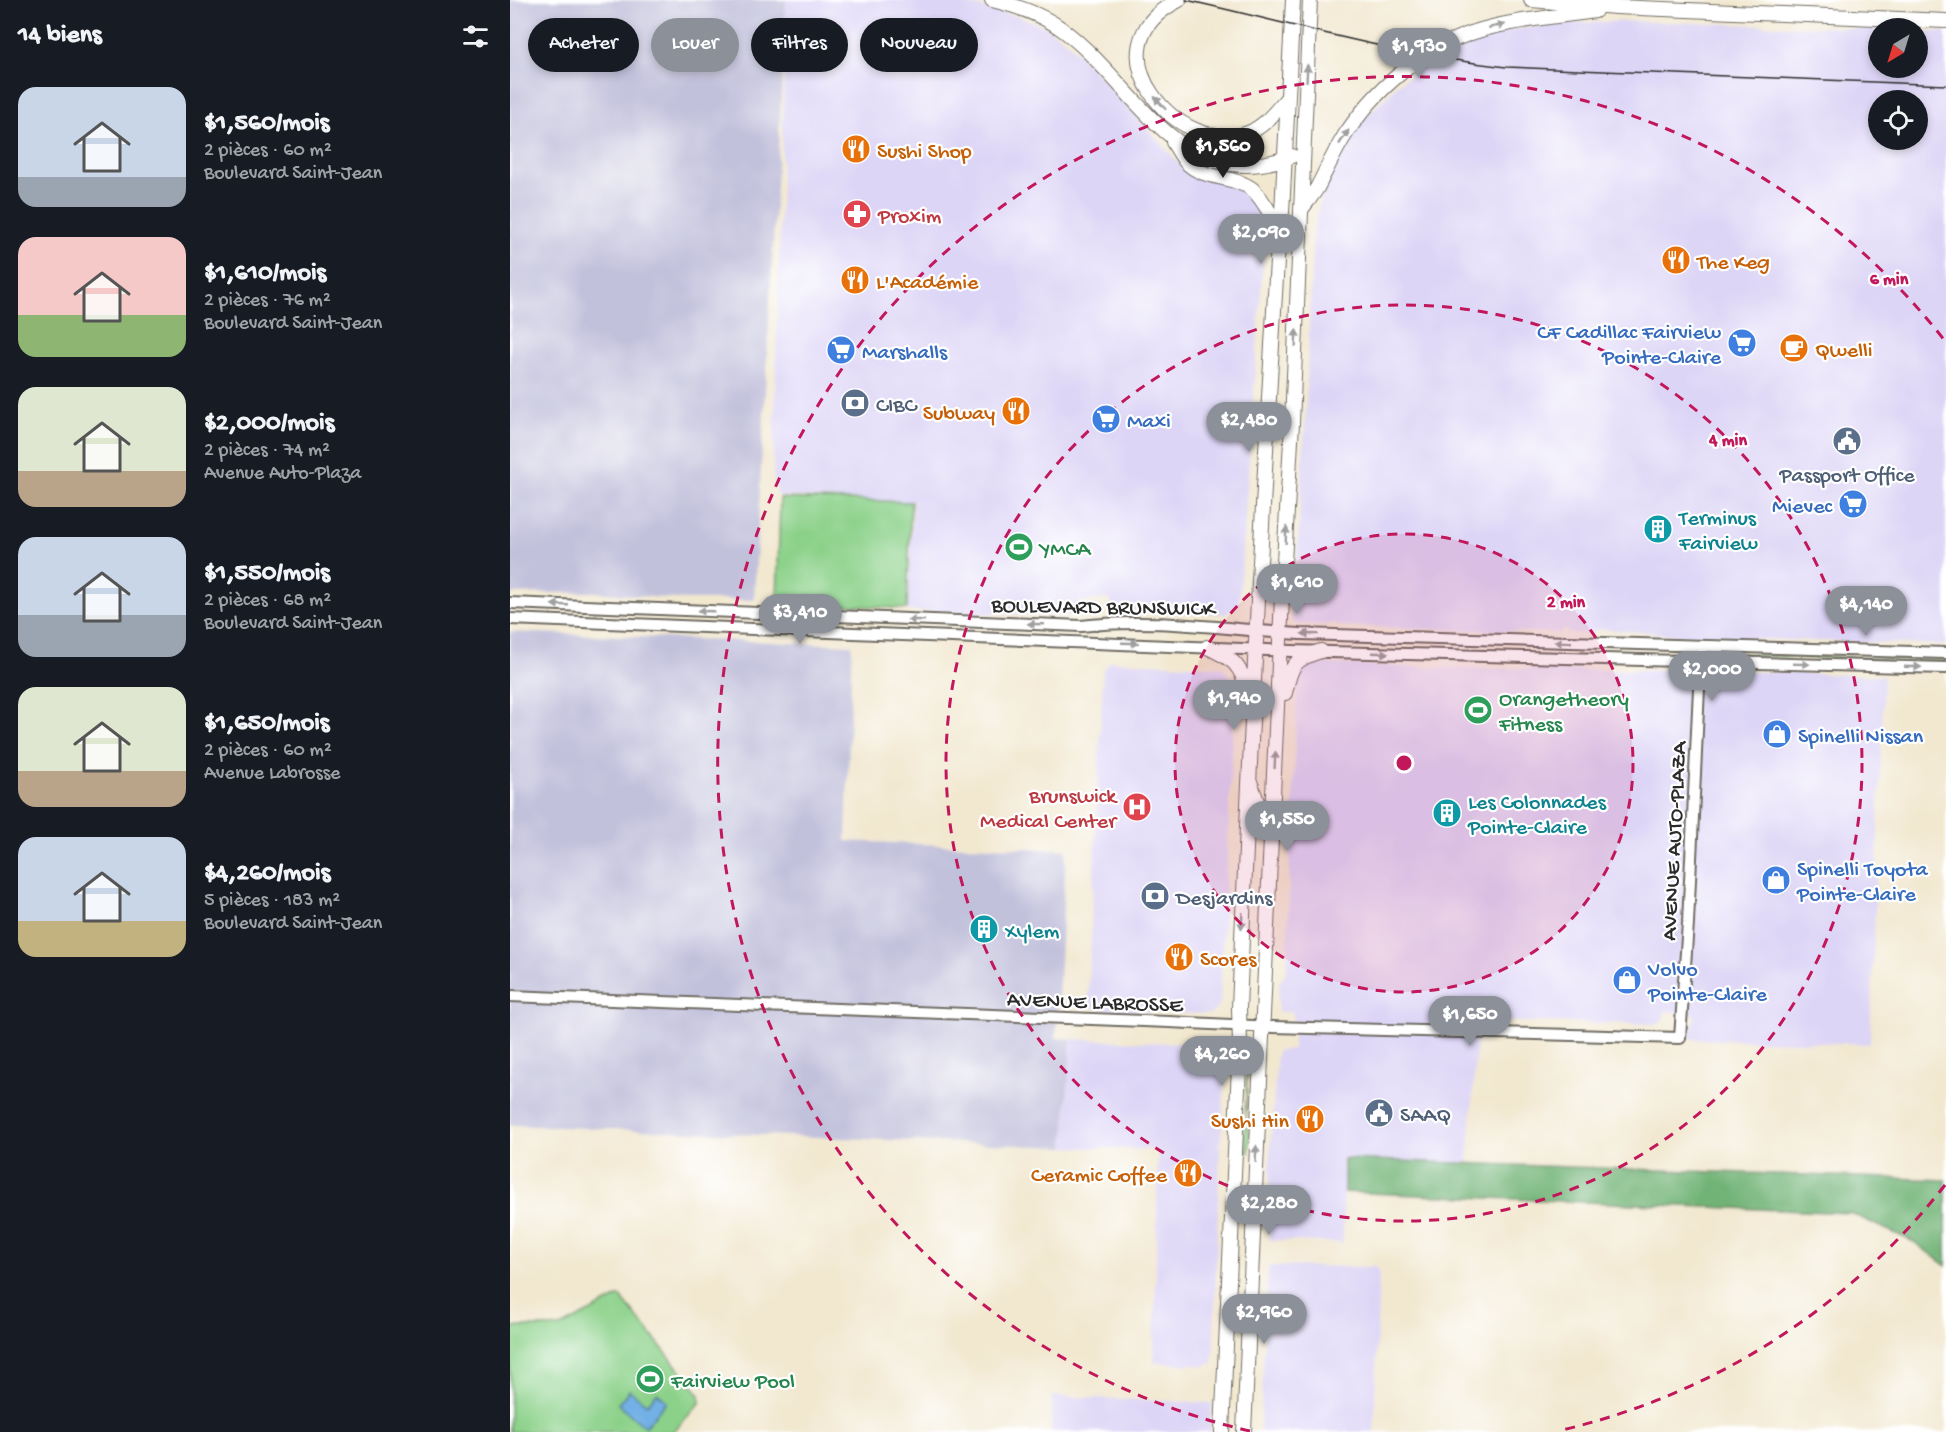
<!DOCTYPE html>
<html lang="fr">
<meta charset="utf-8">
<style>
body{margin:0;font-family:"Gochi Hand",sans-serif;background:#242831;color:#f1f3f6;height:100vh;display:flex;flex-direction:column;font-size:22px;white-space:nowrap}
*{box-sizing:border-box;margin:0}
p{font-size:20px;color:#9ea1a6}
.icon{flex:none;width:33px;height:33px;fill:none;stroke:currentColor;stroke-width:2;stroke-linecap:round;stroke-linejoin:round}
.map{position:relative;flex:1;overflow:hidden}
.sheet{display:flex;flex-direction:column;background:#171b24;width:510px}
.sheet>*{flex:none}
.top-card{position:absolute;left:18px;top:18px;width:570px;height:54px;display:flex;gap:12px}
.needle{width:39px;rotate:218deg}
.controls{position:absolute;left:1358px;top:18px;display:grid;gap:12px}
.controls a{display:grid;place-items:center;width:60px;height:60px;border-radius:50%;background:#171b24;box-shadow:0 3px 9px #0003;font-size:30px}
.price{position:absolute;translate:-50% -51px;padding:0 14px;border-radius:21px;background:#8c9099;color:#fff;font-size:20px;line-height:39px;filter:drop-shadow(0 2px 3px #0008)}
.price::after{content:'';position:absolute;left:50%;top:36px;width:18px;height:14px;margin-left:-9px;background:inherit;clip-path:polygon(0 0,100% 0,50% 100%)}
.price.on{background:#222;color:#fff}
ul{padding:0;list-style:none}
li{display:flex;align-items:center;gap:18px;height:150px;padding:0 18px}
li span{display:grid;place-items:center;flex:none;width:168px;height:120px;border-radius:18px;color:#555}
li>.icon{margin-inline-start:auto}
span .icon{width:72px;height:72px;fill:#fffc;stroke-width:1}
li b{font-size:26px}
h2{display:flex;justify-content:space-between;align-items:center;height:72px;padding:0 18px;font-size:26px}
.tag{padding:0 21px;border-radius:27px;background:#171b24;box-shadow:0 3px 9px #0003;font-size:21px;line-height:54px}
.tag.on{background:#8c9099;color:#fff}
main{display:flex;flex:1;min-height:0}
.map>svg:first-child{display:block}
.built{fill:#ddd5f6;fill-rule:evenodd}
.industrial{fill:#c2c1dc}
.green{fill:#8cd18a;stroke:#5c7e5a;stroke-width:1.5}
.forest{fill:#71b376;stroke:#4e6f50;stroke-width:1.5}
.water{fill:#72b0e5;stroke:#4e6e88;stroke-width:1.5}
.lines{fill:none;stroke-linecap:round;stroke-linejoin:round}
.minor-casing{stroke:#716d65;stroke-width:14}
.major-casing{stroke:#716d65;stroke-width:16}
.minor{stroke:#fff;stroke-width:10}
.major{stroke:#fff;stroke-width:14}
.tram{stroke:#2b2b2b;stroke-width:1.5}
.oneway{fill:#a0a0a0}
.ring{fill:none;stroke:#c2185b;stroke-width:3;stroke-dasharray:10 8}
.labels{text-anchor:middle;stroke-width:4.5;stroke-linejoin:round;paint-order:stroke}
.food-label{font-size:22px;fill:#c56008;stroke:#fff;text-anchor:start}
.health-label{font-size:22px;fill:#be3a42;stroke:#fff;text-anchor:start}
.shop-label{font-size:22px;fill:#366cbe;stroke:#fff;text-anchor:start}
.service-label{font-size:22px;fill:#4e5e75;stroke:#fff;text-anchor:start}
.culture-label{font-size:22px;fill:#0d838f;stroke:#fff;text-anchor:start}
.leisure-label{font-size:22px;fill:#27864d;stroke:#fff;text-anchor:start}
.street-label{font-size:22px;fill:#2b2b2b;stroke:#fff}
.centre{fill:#c2185b;stroke:#fff;stroke-width:3}
.ring-label{font-size:18px;text-anchor:middle;font-weight:bold;fill:#c2185b;stroke:#fff;stroke-width:4.5;stroke-linejoin:round;paint-order:stroke}
</style>
<main>
<section class="sheet">
<h2>14 biens<svg class="icon" aria-label="filters" viewBox="0 0 24 24"><path d="M4 7h16M4 17h16"/><circle cx="9" cy="7" r="2"/><circle cx="15" cy="17" r="2"/></svg></h2>
<ul>
<li><span style="background:linear-gradient(#c9d6e8 75%,#9aa5b1 0)"><svg class="icon" aria-label="home" viewBox="0 0 24 24"><path d="M3 11l9-7 9 7M6 9v11h12V9"/></svg></span><div><b>$1,560/mois</b><p>2 pièces · 60 m²</p><p>Boulevard Saint-Jean</p></div></li>
<li><span style="background:linear-gradient(#f6c9c9 65%,#8fb573 0)"><svg class="icon" aria-label="home" viewBox="0 0 24 24"><path d="M3 11l9-7 9 7M6 9v11h12V9"/></svg></span><div><b>$1,610/mois</b><p>2 pièces · 76 m²</p><p>Boulevard Saint-Jean</p></div></li>
<li><span style="background:linear-gradient(#dfe7d0 70%,#b9a48a 0)"><svg class="icon" aria-label="home" viewBox="0 0 24 24"><path d="M3 11l9-7 9 7M6 9v11h12V9"/></svg></span><div><b>$2,000/mois</b><p>2 pièces · 74 m²</p><p>Avenue Auto-Plaza</p></div></li>
<li><span style="background:linear-gradient(#c9d6e8 65%,#9aa5b1 0)"><svg class="icon" aria-label="home" viewBox="0 0 24 24"><path d="M3 11l9-7 9 7M6 9v11h12V9"/></svg></span><div><b>$1,550/mois</b><p>2 pièces · 68 m²</p><p>Boulevard Saint-Jean</p></div></li>
<li><span style="background:linear-gradient(#dfe7d0 70%,#b9a48a 0)"><svg class="icon" aria-label="home" viewBox="0 0 24 24"><path d="M3 11l9-7 9 7M6 9v11h12V9"/></svg></span><div><b>$1,650/mois</b><p>2 pièces · 60 m²</p><p>Avenue Labrosse</p></div></li>
<li><span style="background:linear-gradient(#c9d6e8 70%,#c2b280 0)"><svg class="icon" aria-label="home" viewBox="0 0 24 24"><path d="M3 11l9-7 9 7M6 9v11h12V9"/></svg></span><div><b>$4,260/mois</b><p>5 pièces · 183 m²</p><p>Boulevard Saint-Jean</p></div></li>
</ul>
</section>
<div class="map">
<svg width="1436" height="1432" viewBox="0 0 1436 1432">
<rect width="100%" height="100%" fill="#fff"/>
<filter id="ink" filterUnits="userSpaceOnUse"><feTurbulence type="fractalNoise" baseFrequency=".0167" numOctaves="2"/><feDisplacementMap in="SourceGraphic" scale="12" xChannelSelector="R" yChannelSelector="G"/><feConvolveMatrix kernelMatrix="1 2 1 2 8 2 1 2 1" color-interpolation-filters="sRGB"/></filter>
<filter id="wash" filterUnits="userSpaceOnUse"><feTurbulence type="fractalNoise" baseFrequency=".008" numOctaves="4" result="noise"/><feDisplacementMap in="SourceGraphic" scale="24" xChannelSelector="R" yChannelSelector="G"/><feGaussianBlur stdDeviation="1.35" result="paint"/><feColorMatrix in="noise" values="0 0 0 0 0 0 0 0 0 0 0 0 0 0 0 0 0 1.4 0 .05"/><feComposite in="paint" operator="in"/></filter>
<g filter="url(#wash)">
<rect width="100%" height="100%" fill="#f2e8d0"/>
<!-- built -->
<path class="built" d="M276,0H424L466,6L511,17L534,26L555,40L577,62L672,167L727,188L740,196L752,211L755,233L729,604L716,614L600,609V599L568,602L561,616L398,611L403,502L268,496L263,476Z
M1122,21L1368,29V68H1407V30L1436,32V645L1162,636L1147,633L1090,629L1079,634L1057,633V630H1051V633L827,626L825,623L818,624L817,625L787,624L782,621L781,611L785,588L795,428L803,232L811,198L834,148L855,118L887,85L921,60L956,42L973,36L1006,29L1063,23ZM1368,100H1407V140H1368Z
M600,661L712,667L725,682L710,1003L706,1010L700,1014L586,1010L578,1000L593,670Z
M801,663L933,668L1169,671L1173,685L1205,686L1208,677L1222,671L1374,676L1360,1044L1179,1039L1185,1015L1155,1011L1153,1020L1148,1024L968,1021L958,1164L834,1159L833,1243L759,1240L760,1156L767,1051L783,1049V1012H768L769,984L777,970L780,844L784,842L786,826L782,821L788,681L794,669Z
M561,1039L708,1045L716,1063L710,1151L703,1364H697L696,1366L644,1362L648,1150L554,1147Z
M758,1266L865,1267L869,1271L864,1432H750Z
M542,1396L702,1403L700,1432H541Z"/>
<!-- industrial -->
<path class="industrial" d="M0,0H276L244,600H176L85,592L0,594Z
M0,632L342,645L336,841L556,850L546,1038L561,1039L554,1147L0,1125Z"/>
<!-- green -->
<path class="green" d="M270,498L401,502L397,609L267,601Z
M1208,653L1436,660V662L1208,655Z
M738,1050L736,1122L740,1134L739,1153L734,1152V1139Z
M110,1296L190,1395V1403L163,1432H0V1327H51Z"/>
<!-- forest -->
<path class="forest" d="M834,1159L1436,1180V1266L1404,1242L1340,1213L834,1192Z"/>
<!-- water -->
<path class="water" d="M119,1390L137,1404L147,1393L157,1401L135,1427L108,1404Z"/>
</g>
<g filter="url(#ink)">
<g class="lines">
<!-- minor casing -->
<g class="minor-casing">
<path id="minor" d="M0,603L571,626C644,617 718,630 790,634L1436,653
M0,619L782,651L1436,668
M0,996L659,1022L763,1027L1170,1038L1178,923L1191,646"/>
</g>
<!-- major casing -->
<g class="major-casing">
<path id="major" d="M482,0C507,6 532,14 553,30C628,86 669,198 782,156
M669,0C573,48 670,159 738,133C755,126 766,111 778,97
M1021,0L1106,7L1436,21
M663,142C667,148 671,156 676,162C693,180 723,175 742,189C754,199 760,215 769,228
M791,210C796,203 802,196 807,188C817,169 825,150 837,132C871,82 922,41 982,27C1015,19 1051,16 1085,11
M697,647C725,660 728,663 740,692
M775,693C781,666 783,659 811,651
M741,784L751,813L753,826L757,830L762,831
M712,1432L730,1045L729,1008C740,748 753,488 769,228L772,212L783,0
M734,1432L772,597L782,423L800,0"/>
</g>
<!-- minor -->
<use href="#minor" class="minor"/>
<!-- major -->
<use href="#major" class="major"/>
<!-- tram -->
<path class="tram" d="M676,0C783,24 887,55 996,67L1436,85"/>
</g>
<!-- one-way arrows -->
<defs><path id="oneway-solid" d="M-6-.8H1V-3.2L6.5 0L1 3.2V.8H-6Z" transform="scale(1.5)"/></defs>
<g class="oneway">
<use href="#oneway-solid" transform="translate(987 26) rotate(-12)"/>
<use href="#oneway-solid" transform="translate(797 73) rotate(-87)"/>
<use href="#oneway-solid" transform="translate(650 103) rotate(-132)"/>
<use href="#oneway-solid" transform="translate(834 137) rotate(-56)"/>
<use href="#oneway-solid" transform="translate(786 338) rotate(-88)"/>
<use href="#oneway-solid" transform="translate(776 535) rotate(-87)"/>
<use href="#oneway-solid" transform="translate(50 605) rotate(-178)"/>
<use href="#oneway-solid" transform="translate(196 611) rotate(-178)"/>
<use href="#oneway-solid" transform="translate(406 620) rotate(-178)"/>
<use href="#oneway-solid" transform="translate(526 624) rotate(-178)"/>
<use href="#oneway-solid" transform="translate(800 634) rotate(-179)"/>
<use href="#oneway-solid" transform="translate(1053 642) rotate(-178)"/>
<use href="#oneway-solid" transform="translate(620 643) rotate(2)"/>
<use href="#oneway-solid" transform="translate(870 653) rotate(2)"/>
<use href="#oneway-solid" transform="translate(1291 664) rotate(2)"/>
<use href="#oneway-solid" transform="translate(1403 667) rotate(2)"/>
<use href="#oneway-solid" transform="translate(765 760) rotate(-87)"/>
<use href="#oneway-solid" transform="translate(732 921) rotate(92)"/>
<use href="#oneway-solid" transform="translate(746 1154) rotate(-87)"/>
</g>
</g>
<!-- distance rings -->
<circle cx="894" cy="763" r="229" fill="#c2185b" fill-opacity=".12"/>
<g class="ring">
<circle cx="894" cy="763" r="229"/>
<circle cx="894" cy="763" r="458"/>
<path d="M1435 1185A686 686 0 0 1 1048 1431M740 1431A686 686 0 1 1 1435 341"/>
</g>
<!-- icons -->
<defs>
<g id="restaurant-disc" transform="scale(1.5)"><circle r="9.5" fill="#e8710a" stroke="#fff"/><path d="M-5-6h1v4h1v-4h1v4h1v-4h1v5L-1.5 .5V6h-2V.5L-5-1ZM5-6V6H3V1.5H1.5Q1.5-4 5-6Z" fill="#fff"/></g>
<g id="pharmacy-disc" transform="scale(1.5)"><circle r="9.5" fill="#e0444e" stroke="#fff"/><path d="M-2-6h4v4h4v4h-4v4h-4v-4h-4v-4h4Z" fill="#fff"/></g>
<g id="supermarket-disc" transform="scale(1.5)"><circle r="9.5" fill="#3f7fe0" stroke="#fff"/><path d="M-6-5.5h2.5l.6 2H6L4.5 2H-2.5L-4.4-4H-6ZM-1.5 3.2a1.3 1.3 0 1 0 .1 0ZM3 3.2a1.3 1.3 0 1 0 .1 0Z" fill="#fff"/></g>
<g id="cafe-disc" transform="scale(1.5)"><circle r="9.5" fill="#e8710a" stroke="#fff"/><path d="M-5.5-4.5H6V0H3Q3 3.5 0 3.5H-2.5Q-5.5 3.5-5.5 0ZM3-3.2v2h1.7v-2ZM-6 4.5H4V6H-6Z" fill="#fff"/></g>
<g id="bank-disc" transform="scale(1.5)"><circle r="9.5" fill="#5c6f8a" stroke="#fff"/><path d="M-6-4H6V4H-6ZM0-2.3a2.3 2.3 0 1 0 0 4.6a2.3 2.3 0 1 0 0-4.6Z" fill="#fff"/></g>
<g id="civic-disc" transform="scale(1.5)"><circle r="9.5" fill="#5c6f8a" stroke="#fff"/><path d="M-.6-6.5H3V-4.5H.6V-3L4-1V1h2V6H-6V1h2V-1L-.6-3ZM-1.2 2.5V6h2.4V2.5Z" fill="#fff"/></g>
<g id="building-disc" transform="scale(1.5)"><circle r="9.5" fill="#0f9aa8" stroke="#fff"/><path d="M-4-6H4V6H1V3H-1V6H-4ZM-2.5-4.3h1.7v1.8h-1.7ZM.8-4.3h1.7v1.8H.8ZM-2.5-1h1.7V.8h-1.7ZM.8-1h1.7V.8H.8Z" fill="#fff"/></g>
<g id="stadium-disc" transform="scale(1.5)"><circle r="9.5" fill="#2e9e5b" stroke="#fff"/><path d="M0-5a6.5 5 0 1 0 0 10a6.5 5 0 1 0 0-10ZM-3.5-1.8h7v3.6h-7Z" fill="#fff"/></g>
<g id="shop-disc" transform="scale(1.5)"><circle r="9.5" fill="#3f7fe0" stroke="#fff"/><path d="M-5-2.5h2.3a2.7 3.5 0 0 1 5.4 0H5L5.5 6h-11ZM-1.5-2.5h3a1.5 2.3 0 0 0-3 0Z" fill="#fff"/></g>
<g id="hospital-disc" transform="scale(1.5)"><circle r="9.5" fill="#e0444e" stroke="#fff"/><path d="M-5-5h3v3.5h4V-5h3V5h-3V1.5h-4V5h-3Z" fill="#fff"/></g>
</defs>
<g fill-rule="evenodd">
<use href="#restaurant-disc" x="346" y="149"/>
<use href="#pharmacy-disc" x="347" y="214"/>
<use href="#restaurant-disc" x="1166" y="260"/>
<use href="#restaurant-disc" x="345" y="280"/>
<use href="#supermarket-disc" x="1232" y="343"/>
<use href="#cafe-disc" x="1284" y="348"/>
<use href="#supermarket-disc" x="331" y="350"/>
<use href="#bank-disc" x="345" y="403"/>
<use href="#restaurant-disc" x="506" y="411"/>
<use href="#supermarket-disc" x="596" y="419"/>
<use href="#civic-disc" x="1337" y="441"/>
<use href="#supermarket-disc" x="1343" y="504"/>
<use href="#building-disc" x="1148" y="529"/>
<use href="#stadium-disc" x="509" y="547"/>
<use href="#stadium-disc" x="968" y="710"/>
<use href="#shop-disc" x="1267" y="734"/>
<use href="#hospital-disc" x="627" y="807"/>
<use href="#building-disc" x="937" y="813"/>
<use href="#shop-disc" x="1266" y="880"/>
<use href="#bank-disc" x="645" y="896"/>
<use href="#building-disc" x="474" y="929"/>
<use href="#restaurant-disc" x="669" y="957"/>
<use href="#shop-disc" x="1117" y="980"/>
<use href="#civic-disc" x="869" y="1113"/>
<use href="#restaurant-disc" x="800" y="1119"/>
<use href="#restaurant-disc" x="678" y="1173"/>
<use href="#stadium-disc" x="140" y="1379"/>
</g>
<g class="labels">
<!-- food labels -->
<g class="food-label">
<text x="367" y="157">Sushi Shop</text>
<text x="1187" y="268">The Keg</text>
<text x="366" y="288">L'Académie</text>
<text x="1305" y="356">Qwelli</text>
<text x="485" y="419" text-anchor="end">Subway</text>
<text x="690" y="965">Scores</text>
<text x="779" y="1127" text-anchor="end">Sushi Hin</text>
<text x="657" y="1181" text-anchor="end">Ceramic Coffee</text>
</g>
<!-- health labels -->
<g class="health-label">
<text x="368" y="222">Proxim</text>
<text x="606" y="802" text-anchor="end">Brunswick<tspan x="606" dy="25">Medical Center</tspan></text>
</g>
<!-- shop labels -->
<g class="shop-label">
<text x="1211" y="338" text-anchor="end">CF Cadillac Fairview<tspan x="1211" dy="25">Pointe-Claire</tspan></text>
<text x="352" y="358">Marshalls</text>
<text x="617" y="427">Maxi</text>
<text x="1322" y="512" text-anchor="end">Mievec</text>
<text x="1288" y="742">Spinelli Nissan</text>
<text x="1287" y="875">Spinelli Toyota<tspan x="1287" dy="25">Pointe-Claire</tspan></text>
<text x="1138" y="975">Volvo<tspan x="1138" dy="25">Pointe-Claire</tspan></text>
</g>
<!-- service labels -->
<g class="service-label">
<text x="366" y="411">CIBC</text>
<text x="1337" y="481" text-anchor="middle">Passport Office</text>
<text x="666" y="904">Desjardins</text>
<text x="890" y="1121">SAAQ</text>
</g>
<!-- culture labels -->
<g class="culture-label">
<text x="1169" y="524">Terminus<tspan x="1169" dy="25">Fairview</tspan></text>
<text x="958" y="808">Les Colonnades<tspan x="958" dy="25">Pointe-Claire</tspan></text>
<text x="495" y="937">Xylem</text>
</g>
<!-- leisure labels -->
<g class="leisure-label">
<text x="530" y="555">YMCA</text>
<text x="989" y="705">Orangetheory<tspan x="989" dy="25">Fitness</tspan></text>
<text x="161" y="1387">Fairview Pool</text>
</g>
<!-- street labels -->
<g class="street-label">
<text transform="translate(593 605) rotate(1)" y="8">BOULEVARD BRUNSWICK</text>
<text transform="translate(1162 841) rotate(-87)" y="8">AVENUE AUTO-PLAZA</text>
<text transform="translate(585 1000) rotate(2)" y="8">AVENUE LABROSSE</text>
</g>
</g>
<circle cx="894" cy="763" r="9" class="centre"/>
<g class="ring-label">
<text x="1379" y="284">6 min</text>
<text x="1218" y="445">4 min</text>
<text x="1056" y="607">2 min</text>
</g>
</svg>
<div class="controls">
<a><svg class="needle" viewBox="-14 -14 28 28"><path d="M0-13l5 13h-10z" fill="#e53935"/><path d="M0 13l5-13h-10z" fill="#9ea1a6"/></svg></a>
<a><svg class="icon" aria-label="locate" viewBox="0 0 24 24"><circle cx="12" cy="12" r="6"/><path d="M12 2v4M12 18v4M2 12h4M18 12h4"/></svg></a>
</div>
<b class="price" style="left:909px;top:79px">$1,930</b>
<b class="price on" style="left:713px;top:179px">$1,560</b>
<b class="price" style="left:751px;top:265px">$2,090</b>
<b class="price" style="left:739px;top:453px">$2,480</b>
<b class="price" style="left:787px;top:615px">$1,610</b>
<b class="price" style="left:1356px;top:637px">$4,140</b>
<b class="price" style="left:290px;top:645px">$3,410</b>
<b class="price" style="left:1202px;top:702px">$2,000</b>
<b class="price" style="left:724px;top:731px">$1,940</b>
<b class="price" style="left:777px;top:852px">$1,550</b>
<b class="price" style="left:960px;top:1047px">$1,650</b>
<b class="price" style="left:712px;top:1087px">$4,260</b>
<b class="price" style="left:759px;top:1236px">$2,280</b>
<b class="price" style="left:754px;top:1345px">$2,960</b>
<div class="top-card">
<a class="tag">Acheter</a>
<a class="tag on">Louer</a>
<a class="tag">Filtres</a>
<a class="tag">Nouveau</a>
</div>
</div>
</main>
